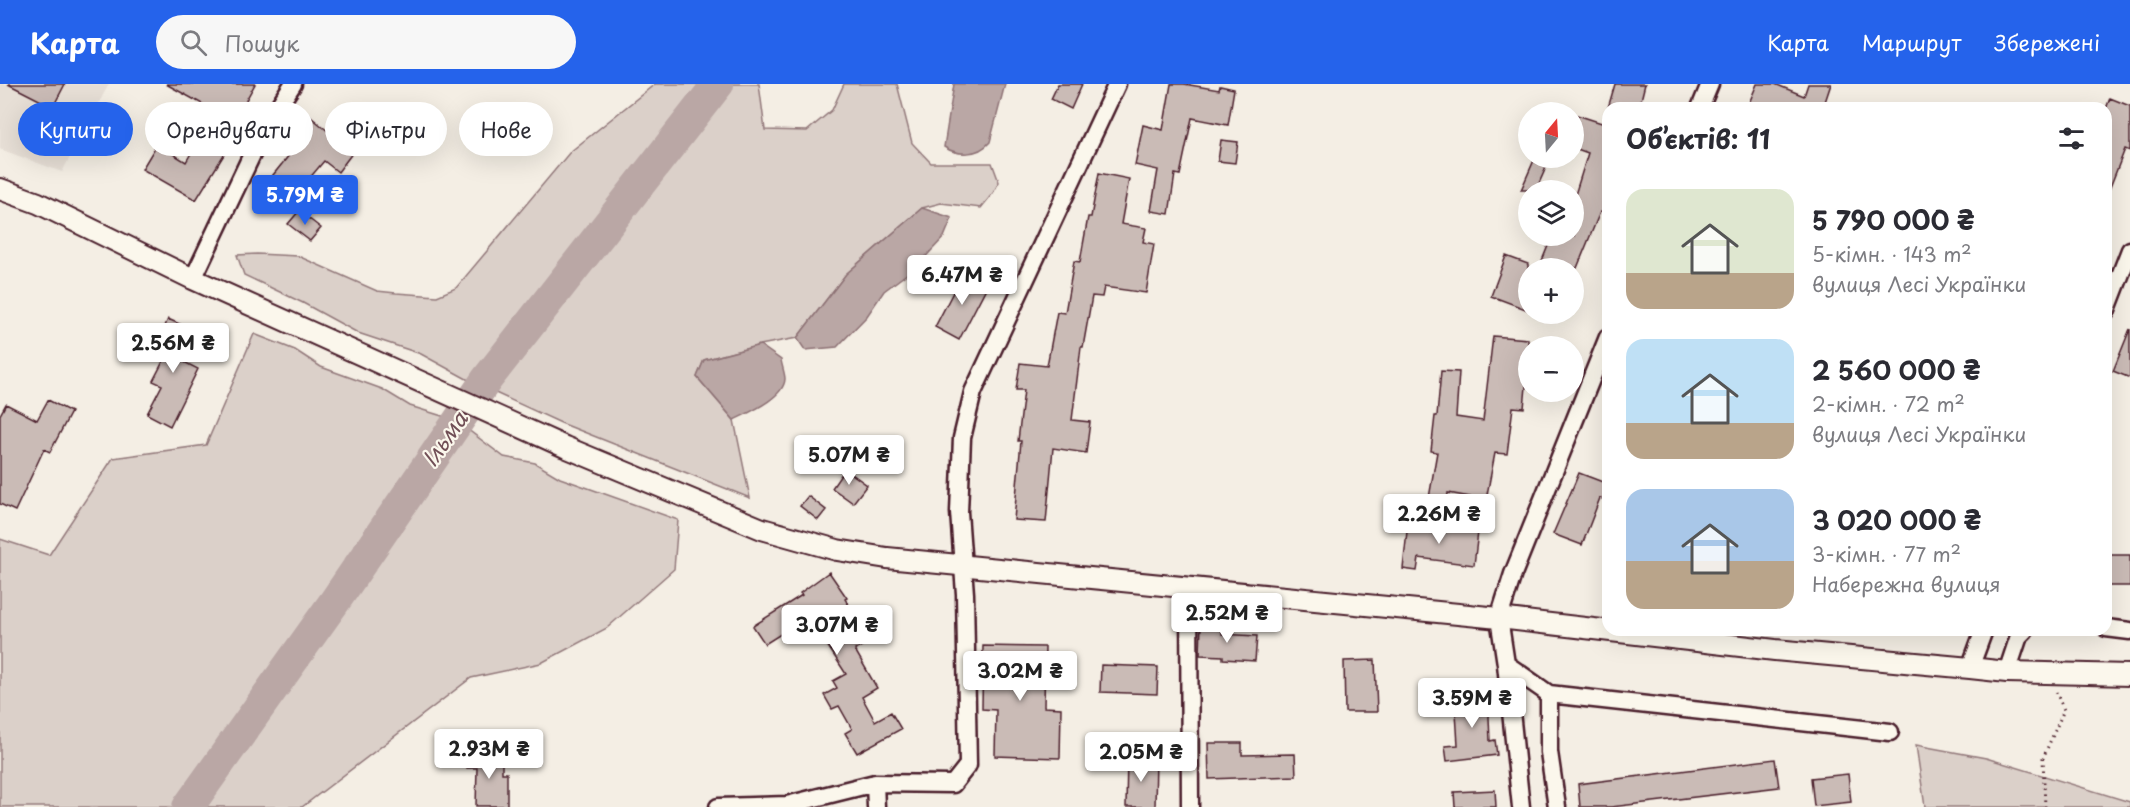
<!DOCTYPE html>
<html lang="uk">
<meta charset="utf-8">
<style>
body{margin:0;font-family:"Playpen Sans",sans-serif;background:#f7f7f7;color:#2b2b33;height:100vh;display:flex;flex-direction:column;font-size:22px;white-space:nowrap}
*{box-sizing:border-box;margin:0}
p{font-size:20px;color:#7c7c81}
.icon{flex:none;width:33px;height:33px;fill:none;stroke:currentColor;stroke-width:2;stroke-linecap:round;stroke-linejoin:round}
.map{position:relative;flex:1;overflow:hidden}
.side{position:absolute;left:1602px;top:18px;width:510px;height:534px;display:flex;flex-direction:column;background:#fff;border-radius:18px;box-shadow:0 6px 24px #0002}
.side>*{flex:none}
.hud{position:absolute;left:18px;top:18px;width:570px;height:54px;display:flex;gap:12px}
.needle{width:39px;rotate:18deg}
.tools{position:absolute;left:1518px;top:18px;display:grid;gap:12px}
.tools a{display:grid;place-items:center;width:66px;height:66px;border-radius:50%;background:#fff;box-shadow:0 6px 24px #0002;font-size:30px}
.price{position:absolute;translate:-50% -51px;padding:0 14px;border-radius:6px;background:#fff;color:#222;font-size:20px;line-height:39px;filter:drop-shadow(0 2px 3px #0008)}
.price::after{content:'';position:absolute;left:50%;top:36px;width:18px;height:14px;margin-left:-9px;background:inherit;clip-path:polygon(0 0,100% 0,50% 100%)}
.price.on{background:#2563eb;color:#fff}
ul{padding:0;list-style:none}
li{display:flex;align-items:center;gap:18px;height:150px;padding:0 24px}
li span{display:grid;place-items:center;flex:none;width:168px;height:120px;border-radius:18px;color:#555}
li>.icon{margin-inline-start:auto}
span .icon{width:72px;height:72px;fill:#fffc;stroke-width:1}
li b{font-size:26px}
h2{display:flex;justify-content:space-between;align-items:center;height:72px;padding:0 24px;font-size:26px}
.pill{padding:0 21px;border-radius:27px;background:#fff;box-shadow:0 6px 24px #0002;font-size:21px;line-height:54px}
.pill.on{background:#2563eb;color:#fff}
header{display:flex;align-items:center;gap:36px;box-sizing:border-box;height:84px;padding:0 30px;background:#2563eb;color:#fff}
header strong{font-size:28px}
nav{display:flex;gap:33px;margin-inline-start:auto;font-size:21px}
.search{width:420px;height:54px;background:#f7f7f7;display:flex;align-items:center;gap:15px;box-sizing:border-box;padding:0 21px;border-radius:33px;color:#7c7c81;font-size:22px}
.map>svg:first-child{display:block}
.built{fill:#e7dfd6}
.green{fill:#dbd0c9;stroke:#92787a;stroke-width:1.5}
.water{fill:#baa7a5;stroke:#8d7174;stroke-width:1.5}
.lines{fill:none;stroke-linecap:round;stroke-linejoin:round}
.river{stroke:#baa7a5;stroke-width:32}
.building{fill:#cabbb6;stroke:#4a1f2b;stroke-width:1.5}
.minor-casing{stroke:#4a1f2b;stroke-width:21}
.tertiary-casing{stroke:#4a1f2b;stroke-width:24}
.path{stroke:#4a1f2b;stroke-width:3;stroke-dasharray:1.5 4.5;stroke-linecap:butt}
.minor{stroke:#fbf7ec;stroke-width:16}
.tertiary{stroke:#fbf7ec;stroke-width:20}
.labels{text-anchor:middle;stroke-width:4.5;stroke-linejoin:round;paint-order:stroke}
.water-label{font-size:22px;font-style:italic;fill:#714f56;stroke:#fbf7ec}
</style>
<header>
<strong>Карта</strong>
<div class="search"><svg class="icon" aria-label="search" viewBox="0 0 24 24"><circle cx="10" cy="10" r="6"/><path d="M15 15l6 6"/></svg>Пошук</div>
<nav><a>Карта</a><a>Маршрут</a><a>Збережені</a></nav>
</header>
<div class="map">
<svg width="2130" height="723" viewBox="0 0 2130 723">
<rect width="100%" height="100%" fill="#f4eee4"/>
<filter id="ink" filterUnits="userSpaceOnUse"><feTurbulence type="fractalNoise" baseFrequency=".0167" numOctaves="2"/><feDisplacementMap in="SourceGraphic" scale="12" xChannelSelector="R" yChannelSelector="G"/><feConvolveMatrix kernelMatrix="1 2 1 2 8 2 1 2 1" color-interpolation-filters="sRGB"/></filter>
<g filter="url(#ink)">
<!-- built -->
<path class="built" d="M0,0H109L62,88L0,65Z"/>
<!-- green -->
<path class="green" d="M655,0H759L765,46L807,47L832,26L844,0H897L912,59L931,79H992L999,98L993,109L981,124L941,119L922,124L846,190L797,254L760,261L704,276L697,293L734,336L750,414L561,339L476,300L421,270L358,249L303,219L244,191L237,171L257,170L298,172L377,207L396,209L437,212L456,204L570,68Z
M254,250L295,266L321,283L382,305L410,322L455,336L504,373L535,379L560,394L678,436L674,485L607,544L541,579L471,594L302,723H0V455L49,471L113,374L206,361Z
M1916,661L1986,674L2130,718V723H1925Z"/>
<!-- water -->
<path class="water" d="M954,0H1005L990,58C978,72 958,72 944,63Z
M922,124L952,134L944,153L916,183L884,207L867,232L837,263L805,266L797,254L846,190Z
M760,261L781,276C782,282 785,290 785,295C784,314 748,329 734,336L697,293L704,276Z"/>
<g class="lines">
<!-- river -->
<path class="river" d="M188,723L335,517L487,295L718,0"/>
</g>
<!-- building -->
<path class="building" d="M8,0H65L53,23Z
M166,0H255L226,52L233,56L196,116L142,85L157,60L186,78L215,27Z
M1058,0H1082L1071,25L1051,15Z
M1171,0H1184L1219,6L1220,2L1234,5L1228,41L1192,34L1180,91L1175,90L1169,130L1151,127L1158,86L1135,81L1143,41L1163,46Z
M1615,0H1645L1639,24H1608Z
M1757,0H1775L1804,12L1808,0H1831L1824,21L1832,24H1747Z
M2110,14L2130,22V67L2125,65L2107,111L2106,25Z
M306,29L353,68L338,88L324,77L292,115L269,96L298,60L289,53Z
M1577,31L1608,41V118L1605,129L1600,128L1577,184H1539L1552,152H1574V114L1588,69L1574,64V42Z
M1221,56L1238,58L1235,79L1218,77Z
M1535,74L1548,79L1536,106H1521Z
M1099,89L1129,95L1121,140L1146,144L1143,158L1154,160L1146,209L1104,203L1102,213L1092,212L1083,263H1081L1072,336L1090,338L1086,369L1053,364L1046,438L1014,436L1021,357H1018L1024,306H1016L1020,279L1047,282L1057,228L1065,229L1074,177L1080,178L1088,133H1091Z
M299,127L321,144L310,157L288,140Z
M1506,172L1528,180V226L1491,212Z
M964,187L988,200L959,256L935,243Z
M168,235L195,247L182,277L198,285L170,342L147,330L162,301L153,297L172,260L160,254Z
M2130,245V294L2113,287Z
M1493,252L1528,255V281L1524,324L1513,323L1507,370L1495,369L1486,416L1448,409L1447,418L1429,414L1437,368L1431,367L1435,332H1437L1441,287L1459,288L1456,333L1483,337Z
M48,316L71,328L50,368L44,365L15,427L0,420V331L6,320L37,336Z
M845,385L867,401L853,419L832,404Z
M1579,389L1608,400V417L1600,414L1582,461L1553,450Z
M808,412L826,426L818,436L800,422Z
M1408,438L1478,448L1474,481L1419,474L1417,487L1403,485Z
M2106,471H2130V502H2106Z
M829,488L847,514L845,515L871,556L855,566L877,604L862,613L875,637L891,628L901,645L857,669L845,649L852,645L839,622L832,625L824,611L837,604L833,597L846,590L824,556L831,552L814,529L765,560L753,542L802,511L800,509Z
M1201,540L1222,541V550L1257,552L1255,577L1223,575V572L1200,571Z
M983,562L1045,563L1044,623L1061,624L1060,674L995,672L996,626L982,625Z
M1375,576L1377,628H1345L1344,577Z
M1101,581L1158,583L1157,610L1100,608Z
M1488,610L1490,657L1495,656L1497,671L1447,677L1445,662L1458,661L1455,612Z
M1208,659H1242V671L1295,670L1296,692L1209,695Z
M467,670L502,671V689H507V722H476L477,684H467Z
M1127,674L1156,675L1155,723H1126Z
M1775,675L1779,703L1611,723H1580L1578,700Z
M1848,690L1851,718L1814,722L1811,694Z
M1495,706L1496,723H1455L1454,708Z"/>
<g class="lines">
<!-- minor casing -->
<g class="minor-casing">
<path id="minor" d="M1700,24L1710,0
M193,195L265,43L293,0
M2106,228L2130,166
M1189,505L1190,723
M2106,544L2130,547
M1506,580L1549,610L1890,648
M1970,584L1984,546
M2007,588L2019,552L2025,546
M1549,610V668L1557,723
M875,699L953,700L968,681L965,510L959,428L962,354L973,308L1117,0
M718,723L787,721L875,699L876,723
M1521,723L1506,580L1499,534L1513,490L1608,253"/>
</g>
<!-- tertiary casing -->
<g class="tertiary-casing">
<path id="tertiary" d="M0,105L38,119L193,195L565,363L762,445L837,466L887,474L1499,534L1775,566L1970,584L2007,588L2130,591"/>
</g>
<!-- path -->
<path class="path" d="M2045,723L2043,674L2064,626L2056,608"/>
<!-- minor -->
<use href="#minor" class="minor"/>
<!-- tertiary -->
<use href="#tertiary" class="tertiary"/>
</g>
</g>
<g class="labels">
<!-- water labels -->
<g class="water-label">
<text transform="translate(445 355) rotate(-55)" y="8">Ільма</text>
</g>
</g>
</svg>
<div class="tools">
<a><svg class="needle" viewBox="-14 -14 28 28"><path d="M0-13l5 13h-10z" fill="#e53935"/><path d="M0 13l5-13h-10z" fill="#7c7c81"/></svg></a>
<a><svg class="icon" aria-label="layers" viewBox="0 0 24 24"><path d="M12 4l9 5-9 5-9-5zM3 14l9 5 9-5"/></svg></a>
<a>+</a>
<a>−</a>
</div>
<b class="price on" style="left:305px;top:142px">5.79M ₴</b>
<b class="price" style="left:962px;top:222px">6.47M ₴</b>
<b class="price" style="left:173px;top:290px">2.56M ₴</b>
<b class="price" style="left:849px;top:402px">5.07M ₴</b>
<b class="price" style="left:1439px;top:461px">2.26M ₴</b>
<b class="price" style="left:1227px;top:560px">2.52M ₴</b>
<b class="price" style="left:837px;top:572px">3.07M ₴</b>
<b class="price" style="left:1020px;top:618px">3.02M ₴</b>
<b class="price" style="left:1472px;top:645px">3.59M ₴</b>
<b class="price" style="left:489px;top:696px">2.93M ₴</b>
<b class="price" style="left:1141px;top:699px">2.05M ₴</b>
<div class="hud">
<a class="pill on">Купити</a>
<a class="pill">Орендувати</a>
<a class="pill">Фільтри</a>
<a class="pill">Нове</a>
</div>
<section class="side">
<h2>Об’єктів: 11<svg class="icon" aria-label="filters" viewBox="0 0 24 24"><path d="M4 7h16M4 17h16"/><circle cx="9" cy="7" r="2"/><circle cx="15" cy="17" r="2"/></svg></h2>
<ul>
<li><span style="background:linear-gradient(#dfe7d0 70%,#b9a48a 0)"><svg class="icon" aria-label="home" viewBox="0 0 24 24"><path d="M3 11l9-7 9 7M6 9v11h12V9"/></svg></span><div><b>5 790 000 ₴</b><p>5-кімн. · 143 m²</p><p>вулиця Лесі Українки</p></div></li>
<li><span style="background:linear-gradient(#bfe0f5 70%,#b9a48a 0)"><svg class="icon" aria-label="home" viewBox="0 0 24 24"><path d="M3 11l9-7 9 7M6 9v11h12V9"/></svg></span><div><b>2 560 000 ₴</b><p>2-кімн. · 72 m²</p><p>вулиця Лесі Українки</p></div></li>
<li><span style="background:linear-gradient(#a9c7e8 60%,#b9a48a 0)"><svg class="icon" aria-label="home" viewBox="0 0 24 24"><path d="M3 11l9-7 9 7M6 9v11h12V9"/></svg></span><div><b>3 020 000 ₴</b><p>3-кімн. · 77 m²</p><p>Набережна вулиця</p></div></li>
</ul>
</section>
</div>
